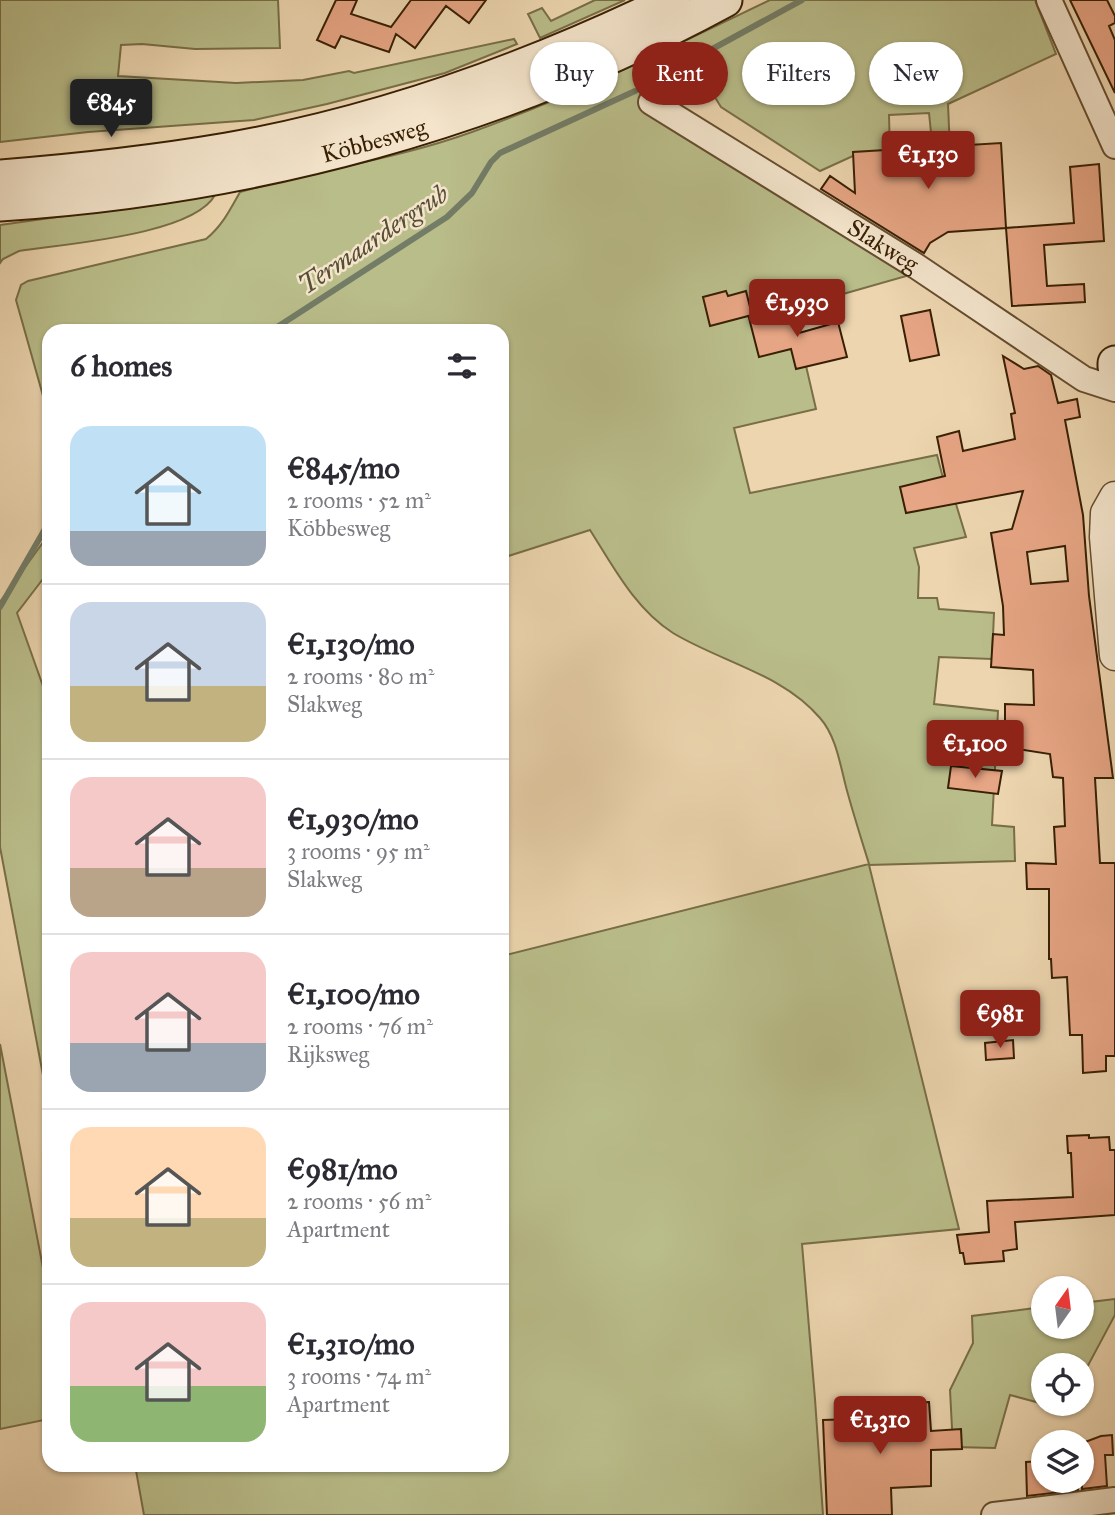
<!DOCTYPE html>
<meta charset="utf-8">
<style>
body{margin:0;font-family:"IM FELL Great Primer",serif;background:#f7f7f7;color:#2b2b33;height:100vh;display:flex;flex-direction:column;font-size:26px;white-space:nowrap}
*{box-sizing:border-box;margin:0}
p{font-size:23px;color:#7c7c81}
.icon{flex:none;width:38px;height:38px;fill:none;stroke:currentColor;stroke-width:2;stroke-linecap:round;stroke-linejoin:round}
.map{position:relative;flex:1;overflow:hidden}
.drawer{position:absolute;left:42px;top:324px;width:467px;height:1148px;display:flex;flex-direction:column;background:#fff;border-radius:21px;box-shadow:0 2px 5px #0004}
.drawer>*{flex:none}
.top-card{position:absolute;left:530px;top:42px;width:480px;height:63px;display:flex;gap:14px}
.needle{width:46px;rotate:14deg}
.tools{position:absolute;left:1031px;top:1276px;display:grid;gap:14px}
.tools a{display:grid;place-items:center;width:63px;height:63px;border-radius:50%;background:#fff;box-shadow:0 2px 5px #0004;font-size:35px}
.price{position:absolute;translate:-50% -60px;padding:0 16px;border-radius:7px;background:#8f2418;color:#fff;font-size:23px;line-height:46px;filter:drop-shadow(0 2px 4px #0008)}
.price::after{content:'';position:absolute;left:50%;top:42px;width:21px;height:16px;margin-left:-10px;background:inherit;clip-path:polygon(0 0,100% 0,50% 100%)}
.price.active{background:#222;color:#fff}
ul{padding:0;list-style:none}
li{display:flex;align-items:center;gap:21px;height:175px;padding:0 28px}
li+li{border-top:2px solid #e1e1e2}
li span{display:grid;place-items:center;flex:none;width:196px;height:140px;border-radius:21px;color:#555}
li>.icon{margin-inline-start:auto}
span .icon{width:84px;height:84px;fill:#fffc;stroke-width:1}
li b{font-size:30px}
h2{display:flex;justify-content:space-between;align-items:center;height:84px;padding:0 28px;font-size:30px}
.pill{padding:0 24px;border-radius:32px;background:#fff;box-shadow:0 2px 5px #0004;font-size:24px;line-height:63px}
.pill.active{background:#8f2418;color:#fff}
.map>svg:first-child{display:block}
.green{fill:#b9bd8a;stroke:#796e47;stroke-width:2}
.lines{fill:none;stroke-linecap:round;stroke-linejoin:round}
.stream{stroke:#737c66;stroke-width:6}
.building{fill:#e6a584;stroke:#392004;stroke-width:2;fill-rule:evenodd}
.minor-casing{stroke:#664d2f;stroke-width:28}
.tertiary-casing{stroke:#664d2f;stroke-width:33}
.secondary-casing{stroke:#392004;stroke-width:37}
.minor{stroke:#f3e4cb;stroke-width:24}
.tertiary{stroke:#f3e4cb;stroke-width:30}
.secondary{stroke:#f3e4cb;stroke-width:33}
.labels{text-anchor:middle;stroke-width:5;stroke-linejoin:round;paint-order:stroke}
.street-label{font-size:24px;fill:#392004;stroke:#f3e4cb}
.water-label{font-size:26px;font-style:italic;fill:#564e35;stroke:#f3e4cb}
</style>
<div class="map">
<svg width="1115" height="1515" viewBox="0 0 1115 1515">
<rect width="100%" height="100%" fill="#ecd5af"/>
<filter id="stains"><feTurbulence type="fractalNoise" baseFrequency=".00286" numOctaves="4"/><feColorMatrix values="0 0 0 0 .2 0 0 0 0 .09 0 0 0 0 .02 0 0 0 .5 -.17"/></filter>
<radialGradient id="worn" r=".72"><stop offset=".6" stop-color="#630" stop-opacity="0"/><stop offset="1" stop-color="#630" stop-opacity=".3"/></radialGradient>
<!-- green -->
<path class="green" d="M0,0H278L280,48L195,49L142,44L121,45L118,76L236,83L303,80L349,71L354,73L514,39L517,44L445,73L327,104L254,120L88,132L0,142Z
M595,0H625L540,38L528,14L542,8L551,21Z
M770,0H1035L1056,54L948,104L950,151L933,152L929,113L889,115L890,153L855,155L820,171L721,107L698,70L643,106L910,275L801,306L794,314L816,409L734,428L750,493L937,455L943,478L956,504L966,537L914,548L919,567L918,598H937L939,609L994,613L992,659L939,657L934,704L998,711L992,825L1014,827L1015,861L869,865L959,1229L802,1244L815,1399L823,1515H144L135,1465H502V956L869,864C861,838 853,813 846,787C840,764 836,736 820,718C783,674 721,662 673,633C635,609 613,566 590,530L502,558V331H49V417L16,300L21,285L28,281L206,239C222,226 230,210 240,192C317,170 397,159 472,132C575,95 672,47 770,0Z
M215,195C193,235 64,244 19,251L3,259L0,263V225Z
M49,534V571L17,613L49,703V1107L0,847V602Z
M0,1044L49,1299V1419L0,1429Z
M1115,1299V1315L1085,1371L1082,1393V1365H1043V1404H1078L1073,1409H1062L1010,1395L995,1448L953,1447L950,1390L973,1343L972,1316L1043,1307V1326H1082V1303Z"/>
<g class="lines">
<!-- stream -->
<path class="stream" d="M639,89L802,0
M271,331L447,217L472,193L491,162L500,153L635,91
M0,607L49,522"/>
</g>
<!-- building -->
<path class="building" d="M336,0H357L351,14L391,27L411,0H486L469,23L446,6L415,48L396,34L389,52L341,36L335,48L317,40Z
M1070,0H1107L1115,16V23L1109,26L1115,40V93Z
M1001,143L1006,228L948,232L930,243L924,253L821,189L830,176L855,193L853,152Z
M1099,164L1104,241L1044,245L1047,286L1084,284L1085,302L1012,306L1006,228L1074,223L1070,167Z
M726,291L728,296L746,291L752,315L710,326L703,297Z
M792,307L799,333L838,322L847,357L796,369L791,349L759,357L749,318Z
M930,310L939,355L910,361L901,316Z
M1003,356L1024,369L1038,366L1051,375L1058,403L1077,399L1080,417L1065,420L1083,515L1089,596L1113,778H1095L1100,863H1115V1056H1106V1071L1083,1073L1082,1035H1070L1067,977L1052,978L1051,959H1049V889H1027L1026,863L1056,864L1054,827L1065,826L1063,778L1053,777L1050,754L1005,747V704L1034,705L1033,670L991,667L993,634L1004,635L1003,606L991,533L1012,529L1023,491L906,513L900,487L945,476L937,437L959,431L963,451L1015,439L1011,414L1015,413ZM1065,546L1068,581L1031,584L1027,552Z
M951,766L1002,771L998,794L948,788Z
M1013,1040L1014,1058L986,1060L985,1043Z
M1089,1135V1138L1109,1137L1110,1150H1115V1215L1015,1222L1017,1249L1003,1251L1004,1261L965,1264L963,1253H960L957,1235L989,1232L987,1201L1073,1197L1071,1153H1068L1067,1136Z
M929,1402L931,1431L961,1429L962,1449L931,1450V1486L891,1488L892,1515H827L823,1420L855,1419V1405Z
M1112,1435L1113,1455H1105L1107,1486L1082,1489V1450L1085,1442L1101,1436Z
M1043,1461V1480H1078V1490L1027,1496L1026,1462Z"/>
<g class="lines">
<!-- minor casing -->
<g class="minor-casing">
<g id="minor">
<path d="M1049,0L1115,146"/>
<path id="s1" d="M651,102L916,266L1084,379L1115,389"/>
<path d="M994,1515L1115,1500"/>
</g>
</g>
<!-- tertiary casing -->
<g class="tertiary-casing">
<path id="tertiary" d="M1115,497L1106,513L1105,537L1115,655"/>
</g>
<!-- secondary casing -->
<g class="secondary-casing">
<g id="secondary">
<path d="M0,177C76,171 151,163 227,150C382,123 531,69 673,0"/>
<path id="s2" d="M0,204C253,188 502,121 725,0"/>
<path d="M1115,363V367"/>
</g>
</g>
<!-- minor -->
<use href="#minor" class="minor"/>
<!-- tertiary -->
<use href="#tertiary" class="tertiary"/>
<!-- secondary -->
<use href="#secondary" class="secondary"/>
</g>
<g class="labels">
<!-- street labels -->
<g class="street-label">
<text dy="8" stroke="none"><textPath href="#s2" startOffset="380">Köbbesweg</textPath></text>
<text dy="8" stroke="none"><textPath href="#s1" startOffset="273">Slakweg</textPath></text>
</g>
<!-- water labels -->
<g class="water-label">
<text transform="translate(373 239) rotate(-34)" y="9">Termaardergrub</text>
</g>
</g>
<rect width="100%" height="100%" filter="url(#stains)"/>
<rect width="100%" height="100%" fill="url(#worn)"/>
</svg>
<div class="tools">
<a><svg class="needle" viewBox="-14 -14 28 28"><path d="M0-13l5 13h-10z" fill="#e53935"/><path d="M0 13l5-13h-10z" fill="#7c7c81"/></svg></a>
<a><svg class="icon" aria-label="locate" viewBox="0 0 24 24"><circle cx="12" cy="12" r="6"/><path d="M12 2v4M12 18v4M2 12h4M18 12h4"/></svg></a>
<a><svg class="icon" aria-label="layers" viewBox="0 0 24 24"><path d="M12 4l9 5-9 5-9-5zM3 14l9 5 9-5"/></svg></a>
</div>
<b class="price active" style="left:111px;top:139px">€845</b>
<b class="price" style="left:928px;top:191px">€1,130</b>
<b class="price" style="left:797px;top:339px">€1,930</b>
<b class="price" style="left:975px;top:780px">€1,100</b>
<b class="price" style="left:1000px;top:1050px">€981</b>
<b class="price" style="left:880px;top:1456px">€1,310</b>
<div class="top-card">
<a class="pill">Buy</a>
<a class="pill active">Rent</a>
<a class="pill">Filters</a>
<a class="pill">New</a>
</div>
<section class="drawer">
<h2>6 homes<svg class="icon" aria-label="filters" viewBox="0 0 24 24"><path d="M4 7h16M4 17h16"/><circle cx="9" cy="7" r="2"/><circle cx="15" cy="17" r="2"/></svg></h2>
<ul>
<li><span style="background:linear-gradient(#bfe0f5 75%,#9aa5b1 0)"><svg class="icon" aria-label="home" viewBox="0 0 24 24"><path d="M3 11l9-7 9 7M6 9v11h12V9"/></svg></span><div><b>€845/mo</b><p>2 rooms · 52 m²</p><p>Köbbesweg</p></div></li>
<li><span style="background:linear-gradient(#c9d6e8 60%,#c2b280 0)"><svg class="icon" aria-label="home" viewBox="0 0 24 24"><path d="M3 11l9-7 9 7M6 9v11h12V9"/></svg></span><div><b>€1,130/mo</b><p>2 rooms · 80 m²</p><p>Slakweg</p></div></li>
<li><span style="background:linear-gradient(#f6c9c9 65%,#b9a48a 0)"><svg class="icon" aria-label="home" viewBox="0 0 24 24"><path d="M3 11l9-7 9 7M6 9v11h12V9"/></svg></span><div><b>€1,930/mo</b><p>3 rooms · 95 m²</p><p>Slakweg</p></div></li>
<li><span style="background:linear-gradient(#f6c9c9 65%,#9aa5b1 0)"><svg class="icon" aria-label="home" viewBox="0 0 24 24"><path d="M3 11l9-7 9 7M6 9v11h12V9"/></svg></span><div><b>€1,100/mo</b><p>2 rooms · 76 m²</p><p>Rijksweg</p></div></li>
<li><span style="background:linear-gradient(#ffd9b3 65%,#c2b280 0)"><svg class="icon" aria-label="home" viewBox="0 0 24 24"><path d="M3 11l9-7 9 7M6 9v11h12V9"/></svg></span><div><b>€981/mo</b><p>2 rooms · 56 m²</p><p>Apartment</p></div></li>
<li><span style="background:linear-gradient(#f6c9c9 60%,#8fb573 0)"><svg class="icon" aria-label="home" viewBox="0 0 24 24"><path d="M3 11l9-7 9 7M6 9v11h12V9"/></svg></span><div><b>€1,310/mo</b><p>3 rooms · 74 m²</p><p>Apartment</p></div></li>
</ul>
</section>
</div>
